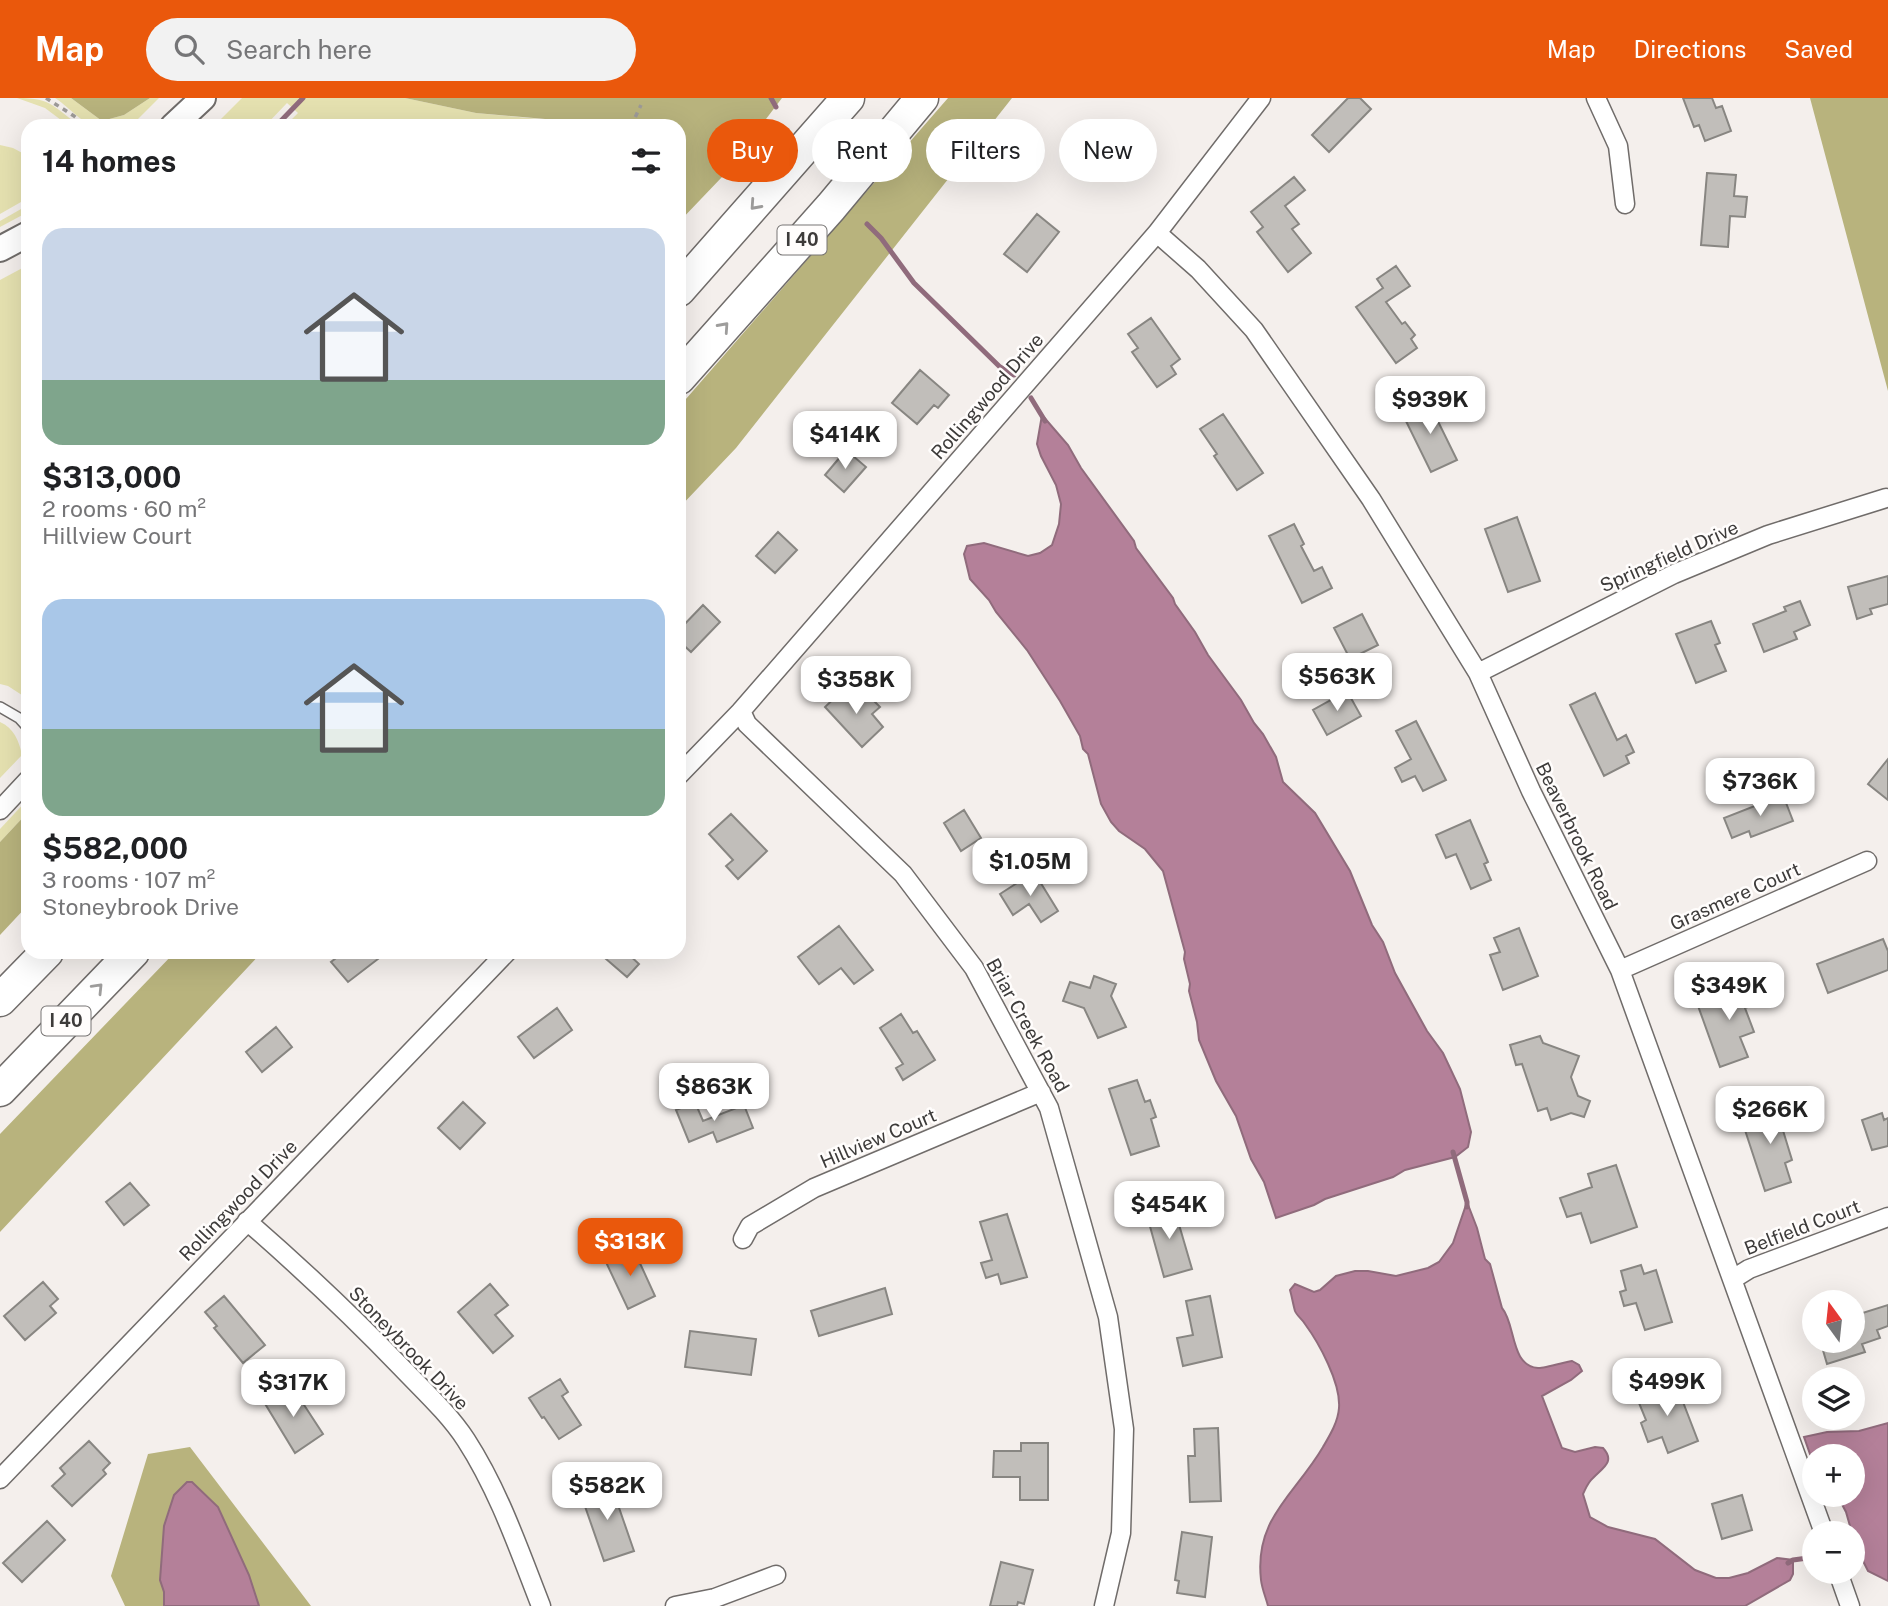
<!DOCTYPE html>
<meta charset="utf-8">
<style>
body{margin:0;font-family:"Public Sans",sans-serif;background:#f2f2f2;color:#202124;height:100vh;display:flex;flex-direction:column;font-size:26px;white-space:nowrap}
*{box-sizing:border-box;margin:0}
p{font-size:23px;color:#757577}
.icon{flex:none;width:38px;height:38px;fill:none;stroke:currentColor;stroke-width:2;stroke-linecap:round;stroke-linejoin:round}
.map{position:relative;flex:1;overflow:hidden}
.side{position:absolute;left:21px;top:21px;width:665px;height:840px;display:flex;flex-direction:column;background:#fff;border-radius:21px;box-shadow:0 7px 28px #0002}
.side>*{flex:none}
.top-card{position:absolute;left:707px;top:21px;width:665px;height:63px;display:flex;gap:14px}
.needle{width:46px;rotate:345deg}
.controls{position:absolute;left:1802px;top:1192px;display:grid;gap:14px}
.controls a{display:grid;place-items:center;width:63px;height:63px;border-radius:50%;background:#fff;box-shadow:0 7px 28px #0002;font-size:35px}
.price{position:absolute;translate:-50% -60px;padding:0 16px;border-radius:14px;background:#fff;color:#222;font-size:23px;line-height:46px;filter:drop-shadow(0 2px 4px #0008)}
.price::after{content:'';position:absolute;left:50%;top:42px;width:21px;height:16px;margin-left:-10px;background:inherit;clip-path:polygon(0 0,100% 0,50% 100%)}
.price.active{background:#ea580c;color:#fff}
ul{padding:0;list-style:none}
li{display:grid;align-content:center;gap:14px;height:371px;padding:0 21px}
li span{display:grid;place-items:center;height:217px;border-radius:21px;color:#555}
li>.icon{margin-inline-start:auto}
span .icon{width:126px;height:126px;fill:#fffc;stroke-width:1}
li b{font-size:30px}
h2{display:flex;justify-content:space-between;align-items:center;height:84px;padding:0 21px;font-size:30px}
.tag{padding:0 24px;border-radius:32px;background:#fff;box-shadow:0 7px 28px #0002;font-size:24px;line-height:63px}
.tag.active{background:#ea580c;color:#fff}
header{display:flex;align-items:center;gap:42px;box-sizing:border-box;height:98px;padding:0 35px;background:#ea580c;color:#fff}
header strong{font-size:33px}
nav{display:flex;gap:38px;margin-inline-start:auto;font-size:24px}
.search{width:490px;height:63px;background:#f2f2f2;display:flex;align-items:center;gap:18px;box-sizing:border-box;padding:0 24px;border-radius:38px;color:#757577;font-size:26px}
.map>svg:first-child{display:block}
.green{fill:#e5e1b0}
.forest{fill:#b8b37d}
.water{fill:#b48099;stroke:#906b7c;stroke-width:2}
.lines{fill:none;stroke-linecap:round;stroke-linejoin:round}
.stream{stroke:#906b7c;stroke-width:5}
.building{fill:#c1beba;stroke:#888682;stroke-width:2}
.lane-casing{stroke:#706c6a;stroke-width:12}
.street-casing{stroke:#706c6a;stroke-width:21}
.secondary-casing{stroke:#706c6a;stroke-width:28}
.highway-casing{stroke:#706c6a;stroke-width:35}
.path{stroke:#9d9a98;stroke-width:3.5;stroke-dasharray:5 5;stroke-linecap:butt}
.lane{stroke:#fff;stroke-width:9}
.street{stroke:#fff;stroke-width:18}
.secondary{stroke:#fff;stroke-width:24}
.highway{stroke:#fff;stroke-width:32}
.oneway{stroke:#9e9d9c}
.labels{text-anchor:middle;stroke-width:5;stroke-linejoin:round;paint-order:stroke}
.shield{fill:#fffdfc;stroke:#777574;stroke-width:2}
.shield-label{font-size:18px;font-weight:bold;fill:#3d3b3a}
.street-label{font-size:19px;fill:#3d3b3a;stroke:#fffdfc}
</style>
<header>
<strong>Map</strong>
<div class="search"><svg class="icon" aria-label="search" viewBox="0 0 24 24"><circle cx="10" cy="10" r="6"/><path d="M15 15l6 6"/></svg>Search here</div>
<nav><a>Map</a><a>Directions</a><a>Saved</a></nav>
</header>
<div class="map">
<svg width="1888" height="1508" viewBox="0 0 1888 1508">
<rect width="100%" height="100%" fill="#f4efec"/>
<!-- green -->
<path class="green" d="M17,0C54,0 53,10 81,28H69L45,10Z
M55,0H71L102,23L124,17L150,0H159L131,28C118,27 104,31 91,27C83,25 65,6 55,0Z
M242,0H405L476,15L592,26V28H521V23L517,22L510,23L511,28H285L298,15L287,5L265,28H214Z
M0,47L13,50L28,58V100L0,116Z
M28,107V114L0,129V123Z
M28,167V601L8,588L0,586V182Z
M0,624C14,630 19,643 22,657L0,680Z
M28,701V714L0,744V731Z"/>
<!-- forest -->
<path class="forest" d="M71,0H150L124,17L102,23Z
M405,0H782L722,79L679,124V28H592L591,25L476,15Z
M948,0H1012L736,350L679,410V309Z
M1810,0H1888V293Z
M28,714V807L0,837V744Z
M175,854H262L0,1134V1036Z
M190,1349L311,1508H125L111,1478L148,1356Z"/>
<!-- water -->
<path class="water" d="M1042,317L1068,347L1081,370L1134,443L1136,450L1173,500L1175,506L1195,534L1208,557L1241,602L1254,625L1263,636L1276,659L1283,684L1315,715L1350,773L1372,827L1383,844L1395,875L1427,933L1443,955L1460,991L1471,1034L1468,1049L1455,1059L1405,1072L1393,1079L1325,1101L1314,1107L1276,1120L1264,1084L1251,1061L1236,1018L1216,983L1199,942L1197,924L1189,893L1190,886L1184,861L1185,854L1163,773L1145,751L1119,733L1111,724L1101,706L1088,656L1083,651L1080,638L1060,603L1027,552L996,514L989,502L970,481L964,456L967,448L984,445L1028,458L1040,455L1052,447L1059,426L1061,406L1056,387L1041,358L1037,346Z
M1467,1104L1477,1130L1485,1161L1490,1166L1502,1210C1516,1226 1510,1268 1538,1270C1541,1271 1566,1264 1572,1263L1579,1267L1582,1273L1571,1282L1542,1298L1562,1350L1575,1354L1595,1349L1603,1350C1616,1364 1602,1370 1593,1380C1588,1384 1586,1390 1583,1396L1590,1419L1608,1429L1655,1441L1695,1472L1716,1480H1729L1748,1475L1777,1460L1793,1462V1476L1790,1482L1745,1508H1268C1266,1500 1262,1491 1261,1482C1254,1420 1295,1397 1323,1349C1330,1337 1338,1324 1339,1310C1341,1285 1319,1245 1305,1226C1302,1221 1297,1218 1295,1213C1293,1206 1292,1199 1290,1192L1295,1186L1314,1194L1320,1192L1336,1178L1355,1173H1368L1396,1178L1428,1170L1439,1164L1453,1145Z
M1888,1325V1483L1868,1473L1856,1449L1846,1414L1837,1397L1853,1396V1358H1815V1364L1810,1356L1804,1339L1827,1334L1859,1333Z
M187,1384H192L218,1409L249,1477L259,1508H164V1494L160,1482L164,1428L174,1397Z"/>
<g class="lines">
<!-- stream -->
<path class="stream" d="M771,0L776,9
M276,28L303,0
M867,126L881,140L914,185L1000,269L1014,277
M1031,300L1045,323
M1453,1054L1467,1104V1109
M1788,1465L1793,1462L1815,1459"/>
</g>
<!-- building -->
<path class="building" d="M1348,0H1360L1371,11L1329,54L1312,37Z
M1683,0H1712L1716,10L1722,8L1731,33L1705,43L1699,27L1694,29Z
M1707,75L1736,77L1734,98L1747,99L1745,119L1730,118L1728,149L1701,147Z
M1294,79L1305,92L1285,108L1299,126L1292,131L1311,155L1288,174L1257,134L1263,129L1251,114Z
M1037,116L1059,134L1027,174L1004,156Z
M1396,168L1410,188L1386,204L1402,226L1405,224L1415,237L1411,241L1417,250L1396,265L1356,209L1383,190L1377,181Z
M1151,220L1180,261L1171,268L1176,276L1157,289L1132,254L1138,250L1128,236Z
M920,272L949,297L938,310L934,307L917,326L892,305Z
M1428,303L1457,362L1431,374L1402,315Z
M1223,316L1263,375L1237,392L1214,358L1217,356L1200,331Z
M846,352L866,369L844,394L825,377Z
M1517,419L1540,483L1508,494L1485,431Z
M1294,426L1304,446L1301,448L1314,473L1322,469L1332,490L1302,505L1269,438Z
M778,434L797,452L775,475L756,458Z
M1888,478V506L1870,511L1872,516L1857,521L1848,489Z
M1800,503L1810,527L1794,534L1797,541L1764,554L1753,526L1786,513L1784,509Z
M703,507L720,524L691,554L679,543V532Z
M1362,516L1378,547L1350,561L1334,530Z
M1711,523L1720,545L1715,547L1726,573L1696,585L1676,536Z
M844,591L855,604L865,594L880,609L872,616L883,629L862,649L825,609Z
M1347,593L1361,618L1327,637L1313,612Z
M1595,595L1617,642L1626,637L1634,654L1626,658L1629,665L1604,678L1570,607Z
M1416,623L1446,682L1423,693L1415,678L1402,684L1395,670L1411,661L1396,633Z
M1888,661V702L1868,686Z
M1783,697L1793,723L1751,739L1749,733L1732,740L1724,720Z
M964,712L981,740L961,753L944,725Z
M731,716L767,753L738,781L726,768L733,762L709,736Z
M1470,722L1488,764L1484,766L1491,782L1471,791L1456,756L1446,760L1436,737Z
M1034,774L1058,813L1041,824L1029,806L1013,817L1000,796Z
M839,828L873,872L854,886L841,870L819,886L798,859Z
M1519,830L1538,878L1503,892L1490,857L1500,854L1494,840Z
M1883,841L1888,853V872L1828,895L1817,866Z
M344,854H387L348,884L331,864Z
M598,854H626L639,866L627,879Z
M1094,878L1116,886L1111,898L1126,929L1098,940L1084,910L1063,903L1070,884L1090,890Z
M1752,885L1759,905L1745,910L1754,934L1740,939L1748,959L1720,969L1697,905Z
M557,910L572,932L534,960L518,939Z
M901,916L913,935L917,933L935,962L903,982L896,970L903,966L880,930Z
M276,929L292,949L262,974L246,954Z
M1540,938L1543,945L1579,958L1571,979L1578,998L1590,1003L1584,1019L1571,1015L1551,1022L1547,1010L1538,1013L1522,966L1516,967L1510,947Z
M1137,982L1145,1004L1150,1002L1156,1019L1151,1021L1159,1048L1131,1057L1109,991Z
M463,1004L485,1025L460,1051L438,1030Z
M695,1004L703,1023L744,1007L753,1030L717,1044L713,1034L689,1044L676,1012Z
M1788,1008L1793,1022L1781,1026L1792,1062L1785,1065L1791,1084L1765,1093L1742,1023Z
M1882,1015L1884,1022L1888,1020V1048L1872,1052L1862,1022Z
M1616,1067L1637,1129L1591,1145L1581,1115L1567,1119L1560,1100L1592,1089L1588,1076Z
M130,1085L149,1107L124,1127L106,1104Z
M1173,1106L1192,1171L1164,1179L1146,1114Z
M1007,1116L1027,1179L1001,1186L998,1176L986,1180L981,1165L992,1162L980,1124Z
M633,1150L655,1198L628,1211L605,1162Z
M1641,1167L1644,1176L1656,1172L1672,1224L1645,1232L1636,1205L1624,1208L1620,1194L1626,1192L1621,1173Z
M43,1184L58,1201L50,1208L56,1215L25,1242L4,1218Z
M490,1186L508,1207L495,1217L513,1238L493,1255L458,1214Z
M885,1190L892,1216L819,1238L811,1213Z
M224,1198L265,1247L243,1265L214,1230L217,1228L205,1214Z
M1210,1198L1222,1259L1183,1268L1177,1240L1193,1237L1186,1203Z
M1888,1207V1228L1877,1232L1880,1240L1862,1246L1865,1254L1827,1266L1820,1242H1853V1218Z
M690,1233L756,1241L751,1277L685,1269Z
M560,1281L568,1294L562,1298L581,1327L559,1341L544,1319L542,1320L529,1300Z
M1677,1285L1685,1304H1683L1698,1343L1668,1355L1662,1339L1648,1344L1641,1325L1646,1322L1637,1300Z
M291,1287L323,1336L295,1355L264,1304Z
M1218,1330L1221,1403L1190,1404L1188,1358H1195L1194,1331Z
M89,1343L110,1365L103,1372L106,1376L72,1408L52,1388L65,1376L60,1370Z
M1021,1345H1048V1402H1020V1379H993L994,1353H1021Z
M607,1385L614,1405L617,1404L634,1453L604,1463L580,1394Z
M1742,1397L1752,1432L1722,1441L1712,1406Z
M47,1423L65,1442L22,1484L3,1465Z
M1182,1434L1212,1439L1205,1499L1177,1495L1179,1483L1175,1482Z
M1001,1464L1033,1472L1024,1506L1018,1504L1017,1508H990Z"/>
<g class="lines">
<!-- lane casing -->
<g class="lane-casing">
<path id="lane" d="M0,609L19,620L28,630"/>
</g>
<!-- street casing -->
<g class="street-casing">
<path id="street" d="M1596,0L1618,48L1625,106
M1157,135L1198,171L1254,232L1371,401L1478,575L1531,693L1620,872L1824,1435
M1478,575L1674,476L1768,437L1886,400
M741,613L747,626L903,776L974,870L1049,1010L1108,1219L1124,1331L1121,1435L1104,1508
M679,677L741,613L1157,135L1261,0
M0,712L28,682
M1620,872L1867,763
M247,1123C301,1170 353,1219 402,1270C424,1293 449,1316 466,1342C499,1393 519,1452 541,1508
M743,1141L750,1128L814,1090L1041,994
M1733,1181L1749,1171L1888,1119
M0,1381L507,854
M1838,1474L1850,1508
M675,1508L715,1500L776,1477"/>
</g>
<!-- secondary casing -->
<g class="secondary-casing">
<path id="secondary" d="M173,28L203,0
M0,151L28,136"/>
</g>
<!-- highway casing -->
<g class="highway-casing">
<path id="highway" d="M679,192L848,0
M679,280L831,109L922,0
M0,902L47,854
M0,992L133,854"/>
</g>
<!-- path -->
<path class="path" d="M46,0L74,18L86,28
M631,28L641,7"/>
<!-- lane -->
<use href="#lane" class="lane"/>
<!-- street -->
<use href="#street" class="street"/>
<!-- secondary -->
<use href="#secondary" class="secondary"/>
<!-- highway -->
<use href="#highway" class="highway"/>
</g>
<!-- one-way arrows -->
<defs><path id="oneway-chevron" d="M-2-3.5L2.5 0L-2 3.5" fill="none" stroke-width="1.6" stroke-linecap="round" stroke-linejoin="round" transform="scale(1.75)"/></defs>
<g class="oneway">
<use href="#oneway-chevron" transform="translate(755 107) rotate(132)"/>
<use href="#oneway-chevron" transform="translate(724 229) rotate(-48)"/>
<use href="#oneway-chevron" transform="translate(98 890) rotate(-46)"/>
</g>
<g class="labels">
<!-- shield labels -->
<g class="shield">
<rect x="777.5" y="127.5" width="49" height="29" rx="5"/>
<rect x="41.5" y="908.5" width="49" height="29" rx="5"/>
</g>
<g class="shield-label">
<text x="802" y="148">I 40</text>
<text x="66" y="929">I 40</text>
</g>
<!-- street labels -->
<g class="street-label">
<text transform="translate(987 298) rotate(-49)" y="7">Rollingwood Drive</text>
<text transform="translate(1669 458) rotate(-24)" y="7">Springfield Drive</text>
<text transform="translate(1577 738) rotate(64)" y="7">Beaverbrook Road</text>
<text transform="translate(1735 798) rotate(-24)" y="7">Grasmere Court</text>
<text transform="translate(1028 927) rotate(61)" y="7">Briar Creek Road</text>
<text transform="translate(878 1040) rotate(-23)" y="7">Hillview Court</text>
<text transform="translate(238 1102) rotate(-46)" y="7">Rollingwood Drive</text>
<text transform="translate(1802 1129) rotate(-21)" y="7">Belfield Court</text>
<text transform="translate(409 1250) rotate(46)" y="7">Stoneybrook Drive</text>
</g>
</g>
</svg>
<div class="controls">
<a><svg class="needle" viewBox="-14 -14 28 28"><path d="M0-13l5 13h-10z" fill="#e53935"/><path d="M0 13l5-13h-10z" fill="#757577"/></svg></a>
<a><svg class="icon" aria-label="layers" viewBox="0 0 24 24"><path d="M12 4l9 5-9 5-9-5zM3 14l9 5 9-5"/></svg></a>
<a>+</a>
<a>−</a>
</div>
<b class="price" style="left:1430px;top:338px">$939K</b>
<b class="price" style="left:845px;top:373px">$414K</b>
<b class="price" style="left:1337px;top:615px">$563K</b>
<b class="price" style="left:856px;top:618px">$358K</b>
<b class="price" style="left:1760px;top:720px">$736K</b>
<b class="price" style="left:1030px;top:800px">$1.05M</b>
<b class="price" style="left:1729px;top:924px">$349K</b>
<b class="price" style="left:714px;top:1025px">$863K</b>
<b class="price" style="left:1770px;top:1048px">$266K</b>
<b class="price" style="left:1169px;top:1143px">$454K</b>
<b class="price active" style="left:630px;top:1180px">$313K</b>
<b class="price" style="left:1667px;top:1320px">$499K</b>
<b class="price" style="left:293px;top:1321px">$317K</b>
<b class="price" style="left:607px;top:1424px">$582K</b>
<div class="top-card">
<a class="tag active">Buy</a>
<a class="tag">Rent</a>
<a class="tag">Filters</a>
<a class="tag">New</a>
</div>
<section class="side">
<h2>14 homes<svg class="icon" aria-label="filters" viewBox="0 0 24 24"><path d="M4 7h16M4 17h16"/><circle cx="9" cy="7" r="2"/><circle cx="15" cy="17" r="2"/></svg></h2>
<ul>
<li><span style="background:linear-gradient(#c9d6e8 70%,#7fa58c 0)"><svg class="icon" aria-label="home" viewBox="0 0 24 24"><path d="M3 11l9-7 9 7M6 9v11h12V9"/></svg></span><div><b>$313,000</b><p>2 rooms · 60 m²</p><p>Hillview Court</p></div></li>
<li><span style="background:linear-gradient(#a9c7e8 60%,#7fa58c 0)"><svg class="icon" aria-label="home" viewBox="0 0 24 24"><path d="M3 11l9-7 9 7M6 9v11h12V9"/></svg></span><div><b>$582,000</b><p>3 rooms · 107 m²</p><p>Stoneybrook Drive</p></div></li>
</ul>
</section>
</div>
